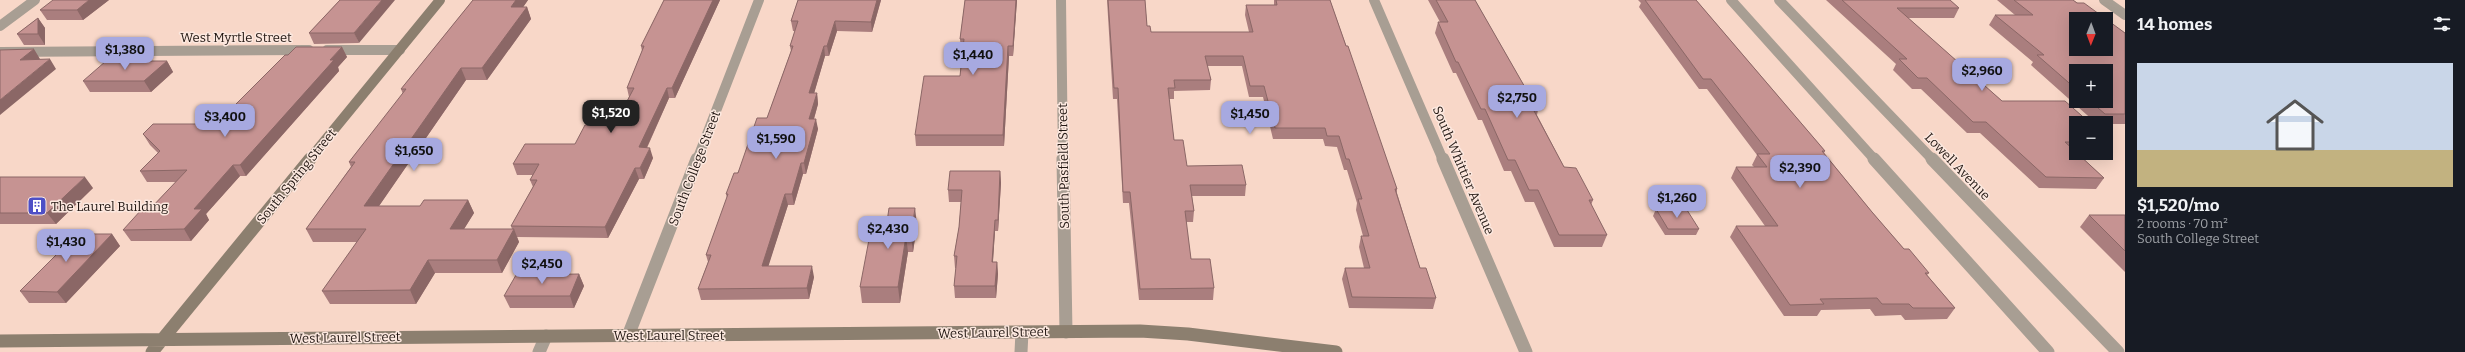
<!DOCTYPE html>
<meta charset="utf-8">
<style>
body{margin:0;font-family:Bitter,serif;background:#242831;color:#f1f3f6;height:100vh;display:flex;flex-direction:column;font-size:15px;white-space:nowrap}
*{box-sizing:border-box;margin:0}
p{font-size:13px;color:#9ea1a6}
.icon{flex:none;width:22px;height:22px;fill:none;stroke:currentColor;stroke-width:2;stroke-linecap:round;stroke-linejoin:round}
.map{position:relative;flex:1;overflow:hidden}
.drawer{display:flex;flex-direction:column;background:#171b24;width:340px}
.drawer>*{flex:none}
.needle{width:26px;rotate:181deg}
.fabs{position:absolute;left:2069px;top:12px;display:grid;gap:8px}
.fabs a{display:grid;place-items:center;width:44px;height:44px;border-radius:0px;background:#171b24;box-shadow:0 4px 16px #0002;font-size:20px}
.price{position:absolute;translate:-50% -34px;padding:0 9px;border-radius:8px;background:#a7a9e0;color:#111;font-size:13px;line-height:26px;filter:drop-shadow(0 1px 2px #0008)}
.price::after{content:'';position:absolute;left:50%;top:24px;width:12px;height:9px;margin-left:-6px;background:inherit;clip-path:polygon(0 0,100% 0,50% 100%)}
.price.selected{background:#222;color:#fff}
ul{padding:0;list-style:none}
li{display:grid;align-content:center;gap:8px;height:212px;padding:0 12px}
li span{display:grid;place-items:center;height:124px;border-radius:0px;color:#555}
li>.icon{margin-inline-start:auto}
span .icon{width:72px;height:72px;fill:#fffc;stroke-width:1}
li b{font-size:17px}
h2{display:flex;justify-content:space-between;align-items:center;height:48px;padding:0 12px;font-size:17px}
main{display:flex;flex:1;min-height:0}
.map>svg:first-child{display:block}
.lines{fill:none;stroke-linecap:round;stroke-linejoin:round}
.street-far1{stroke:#a89e93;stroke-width:10}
.street{stroke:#a89e93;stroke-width:13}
.secondary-far1{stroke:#8c7f6f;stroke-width:10}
.secondary{stroke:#8c7f6f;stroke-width:13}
.wall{fill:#aa7e7e;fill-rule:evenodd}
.shaded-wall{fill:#8b6766}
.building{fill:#c69392;stroke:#8b6766;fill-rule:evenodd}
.labels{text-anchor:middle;stroke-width:3;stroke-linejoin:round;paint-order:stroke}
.street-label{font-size:13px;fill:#221712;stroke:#fce8df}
.poi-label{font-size:13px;fill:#221712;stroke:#fce8df;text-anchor:start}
</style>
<main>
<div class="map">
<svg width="2125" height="352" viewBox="0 0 2125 352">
<rect width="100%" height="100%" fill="#f8d7c8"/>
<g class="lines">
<!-- street-far1 -->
<path class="street-far1" d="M1061,0L1063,160
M1374,0L1443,160
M1731,0L1875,160
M1779,0L1933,160
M2104,0L2125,15
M0,26L35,0
M327,50H400
M0,52L309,50
M697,160L759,0"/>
<!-- street -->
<path class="street" d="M1063,159L1066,332
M1443,159L1526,352
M1874,159L2048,352
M1932,159L2118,352
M628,336L697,159
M539,352L546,336
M1021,352L1022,332"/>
<!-- secondary-far1 -->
<path class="secondary-far1" d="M309,160L440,0"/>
<!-- secondary -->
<path class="secondary" d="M0,341L1140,331L1188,334L1336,352
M152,352L310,159"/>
</g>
<!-- wall -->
<path class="wall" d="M109,0L83,20H47L40,10Z
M340,0L359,43L314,44L309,33Z
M473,0H528L523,7H527L531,19L487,80H466L379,206H420L468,200L474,213L464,229H512L511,226L533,187L530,180L533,175H517L513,164L575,144L615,124L629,97L627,88L642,51L641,46L664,0H720L675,98H669L647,148L653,158L644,179H639L608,238L517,237L519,242L502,273H435L416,304H330L322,291L357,242H313L306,229L351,167L349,162L403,94L401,89Z
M798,0H881L872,32L837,31L829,56H825L814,93H817L818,104L814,119L818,129L806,174H803L794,205H788L768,266L814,277L809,299L701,300L698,289L708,262L706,255L727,198L726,194L767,118L791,51L790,46L795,31H793L791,21Z
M965,0H1017L1013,56H1009L1004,146H916L915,135L960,76L963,50H961L960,39Z
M1107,0H1145L1147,26L1151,32H1249L1245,15L1246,5H1274V0H1330L1397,189V193L1420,268L1436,298L1433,309L1349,308L1342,279L1345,268H1364L1359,247L1361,236H1363L1356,210L1357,203L1347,170H1344L1337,147L1325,146L1323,139H1273L1263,97H1249L1242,66H1207L1211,80L1210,90L1174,91V99H1169L1174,140L1187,166L1246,185L1245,196H1192L1194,211L1193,222H1186L1191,259L1214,288L1213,300H1139L1129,203H1123L1117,99H1113Z
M1428,0H1475L1538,110L1537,115L1564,167L1593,200L1591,205L1607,235L1602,247H1554L1534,202H1525L1511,171H1504L1482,120H1478L1456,73H1453L1435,33L1438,22H1440Z
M1638,0H1696L1825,151L1824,153L1872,212L1904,249L1929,273L1927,275L1955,308L1947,319L1905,320L1901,315L1875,316L1870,309L1821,310L1817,316H1784L1730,237L1736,226H1765L1731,178L1736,167H1754L1752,165L1757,155L1707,89H1699L1639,7L1641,3Z
M1826,0H1950L1959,8L1954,18H1908L2002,101L2076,123V153H2105L2104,154L2077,153L2104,178L2096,189L2039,188L1980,133H1967L1921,89H1912L1893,70L1896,64Z
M1997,0H2073L2125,33V124H2106V123H2096L2031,65L2033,62L1989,25L1995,15H2015ZM2076,71L2106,101H2076Z
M38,18L45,28V45H24L17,34Z
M342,47L347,57L338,67L339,71L246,176H240L206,214L209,220L191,241H131L123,230L150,209L176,182H147L140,171L158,153L150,145L143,134L216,124L288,55Z
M167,61L173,72L151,92H90L83,81Z
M2106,137L2112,143L2106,151Z
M1000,171L1001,183L998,231H995L993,262H997L998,274L996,298H955L954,286L956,268H955L954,256L959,227L961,202H949L948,190Z
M0,177L93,188L56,224H0Z
M1656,209L1699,229L1696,235H1665L1653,216Z
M2089,215H2125V272L2080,227Z
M917,224L913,252H908L900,303H862L860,287Z
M112,234L120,246L66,303H29L20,291Z
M579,274L584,286L574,308H510L504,296Z"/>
<!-- shaded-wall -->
<path class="shaded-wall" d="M89,0H109L83,20L77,10Z
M382,0H395L359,43L354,33Z
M516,0H528L515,19L511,7Z
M713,0H720L675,98L672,88Z
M877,0H881L872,32L871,22Z
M1016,0H1017L1013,56V46Z
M527,7L531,19L487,80L482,68Z
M38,18L45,28V45L38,34Z
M835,21L837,31L829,56L827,46Z
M824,46L825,56L811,104L809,93Z
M1008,46L1009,56L1004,146L1003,135Z
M342,47L347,57L338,67L339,71L246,176L240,165Z
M34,49L40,59L27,69L20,60Z
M50,59L56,69L0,115V100Z
M167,61L173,72L151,92L144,81Z
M461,68L466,80L370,219L364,206Z
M667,88L669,98L642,158L639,147Z
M817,93L818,104L811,129L809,119Z
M816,119L818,129L806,174L804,163Z
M650,148L653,158L644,179L640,168Z
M801,163L803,174L794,205L792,194Z
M233,165L240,176L206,214L209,220L191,241L184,229L194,209Z
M635,168L639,179L608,238L605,227Z
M1000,171L1001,183L998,231V220Z
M85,177L93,188L56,224L47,213Z
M785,194L788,205L765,277L762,266Z
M468,200L474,213L456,242L450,229Z
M915,208L917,224L913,252L911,236Z
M995,220V231L992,274V262Z
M514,229L519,242L502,273L497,260Z
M112,234L120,246L66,303L57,292Z
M906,236L908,252L900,303L898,287Z
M428,260L435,273L416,304L410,290Z
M997,262L998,274L996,298L995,286Z
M812,266L814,277L809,299L807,288Z
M579,274L584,286L574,308L570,296Z"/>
<!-- building -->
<path class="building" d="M53,0H89L77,10H40Z
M340,0H382L354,33H309Z
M473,0H516L511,7H527L482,68H461L364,206H420L424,200H468L450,229H514L497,260H428L410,290L322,291L366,229H306L355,162H349L406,89H401Z
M664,0H713L672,88H667L639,147L650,148L640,168H635L605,227L511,226L537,180H530L539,164H513L525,144H575L585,125L615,124L634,88H627L644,46H641Z
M798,0H877L871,22L835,21L827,46H824L809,93H817L809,119H816L804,163H801L792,194H785L762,266H812L807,288L698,289L711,255H706L728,194H726L734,173H738L757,118H767L793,46H790L798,21H791Z
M965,0H1016L1013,46H1008L1003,135H915L924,76H960L964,39H960Z
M1108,0H1145L1147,26H1150L1151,32H1253L1246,5H1277L1276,0H1330L1346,46H1348L1397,189H1395L1420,268H1426L1436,298L1352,297L1345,268H1370L1361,236H1369L1358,199H1362L1349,159H1346L1339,136H1327L1325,128H1275L1264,86H1250L1243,56H1205L1211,80H1174L1175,88H1168L1174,140H1183L1187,166L1242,165L1246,185H1190L1194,211H1185L1191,259H1210L1214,288L1140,289L1130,192H1123L1118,88H1114Z
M1436,0H1475L1538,110L1533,109L1564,167L1576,168L1593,200H1589L1607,235H1559L1538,190H1529L1515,160H1508L1485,109H1481L1458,62H1456L1438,22H1448Z
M1645,0H1696L1825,151H1822L1872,212L1904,249H1909L1929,273H1925L1955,308H1913L1909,304H1882L1877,298L1820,299L1824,304L1790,305L1736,226H1778L1736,167H1767L1757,154H1770L1711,79H1703Z
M1842,0H1950L1959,8H1897L2002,101H2065L2090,123H2076V142H2065L2076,152V153H2077L2104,178L2046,177L1986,122H1973L1927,78H1918L1899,59H1907Z
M2014,0H2073L2077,3H2084L2125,33V114H2105L2090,101H2106V71H2076V89L2037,55H2044L1995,15H2033ZM2076,19H2106V49H2076Z
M38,18V34H17Z
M296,47H342L330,60H334L240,165H233L194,209H202L184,229L123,230L142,209H150L187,170L140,171L160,151L143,134L153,124H216L285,55H288Z
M34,49L20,60L50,59L0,100V50Z
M106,61H167L144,81H83Z
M2106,137L2112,143H2106Z
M950,171H1000L998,220H995L992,262H997L995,286H954L957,256H954L959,227L962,190H948Z
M0,177H85L47,213H0Z
M889,208H915L911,236H906L898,287H860L871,229H886Z
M1656,209L1687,210L1699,229H1668Z
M2089,215H2125V251Z
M77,234H112L57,292L20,291Z
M579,274L570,296H504L516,275Z"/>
<!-- icons -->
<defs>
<g id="building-square" transform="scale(1)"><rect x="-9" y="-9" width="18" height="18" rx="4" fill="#4d4fc6" stroke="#fce8df"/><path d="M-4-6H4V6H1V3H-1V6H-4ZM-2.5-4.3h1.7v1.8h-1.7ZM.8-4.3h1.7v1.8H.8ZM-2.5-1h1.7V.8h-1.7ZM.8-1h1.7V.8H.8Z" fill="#fff"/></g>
</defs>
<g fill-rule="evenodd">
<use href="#building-square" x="37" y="206"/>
</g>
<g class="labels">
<!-- street labels -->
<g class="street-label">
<text x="236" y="42">West Myrtle Street</text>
<text transform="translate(1063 166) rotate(-91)" y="5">South Pasfield Street</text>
<text transform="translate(1958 166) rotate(46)" y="5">Lowell Avenue</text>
<text transform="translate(694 168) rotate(-69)" y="5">South College Street</text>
<text transform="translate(1464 170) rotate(67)" y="5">South Whittier Avenue</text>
<text transform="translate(296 176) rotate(-51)" y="5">South Spring Street</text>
<text transform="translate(993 332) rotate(-1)" y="5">West Laurel Street</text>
<text x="669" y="340">West Laurel Street</text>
<text transform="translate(345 337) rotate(-1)" y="5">West Laurel Street</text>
</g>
<!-- poi labels -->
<g class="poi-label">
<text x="51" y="211">The Laurel Building</text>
</g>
</g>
</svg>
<div class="fabs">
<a><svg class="needle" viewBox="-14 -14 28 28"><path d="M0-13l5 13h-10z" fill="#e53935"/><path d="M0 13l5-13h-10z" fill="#9ea1a6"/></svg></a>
<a>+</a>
<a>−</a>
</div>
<b class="price" style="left:125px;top:71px">$1,380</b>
<b class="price" style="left:973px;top:76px">$1,440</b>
<b class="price" style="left:1982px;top:92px">$2,960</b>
<b class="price" style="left:1517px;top:119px">$2,750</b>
<b class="price selected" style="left:611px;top:134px">$1,520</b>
<b class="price" style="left:1250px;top:135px">$1,450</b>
<b class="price" style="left:225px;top:138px">$3,400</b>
<b class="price" style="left:776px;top:160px">$1,590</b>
<b class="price" style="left:414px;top:172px">$1,650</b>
<b class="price" style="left:1800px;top:189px">$2,390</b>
<b class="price" style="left:1677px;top:219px">$1,260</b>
<b class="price" style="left:888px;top:250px">$2,430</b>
<b class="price" style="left:66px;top:263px">$1,430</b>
<b class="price" style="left:542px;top:285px">$2,450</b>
</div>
<section class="drawer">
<h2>14 homes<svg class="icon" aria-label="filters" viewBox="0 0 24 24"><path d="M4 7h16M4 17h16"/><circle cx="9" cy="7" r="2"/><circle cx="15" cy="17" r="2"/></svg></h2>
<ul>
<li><span style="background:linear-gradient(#c9d6e8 70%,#c2b280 0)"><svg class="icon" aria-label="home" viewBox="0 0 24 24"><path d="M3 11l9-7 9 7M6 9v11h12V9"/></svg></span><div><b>$1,520/mo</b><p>2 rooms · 70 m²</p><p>South College Street</p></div></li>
</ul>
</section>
</main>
